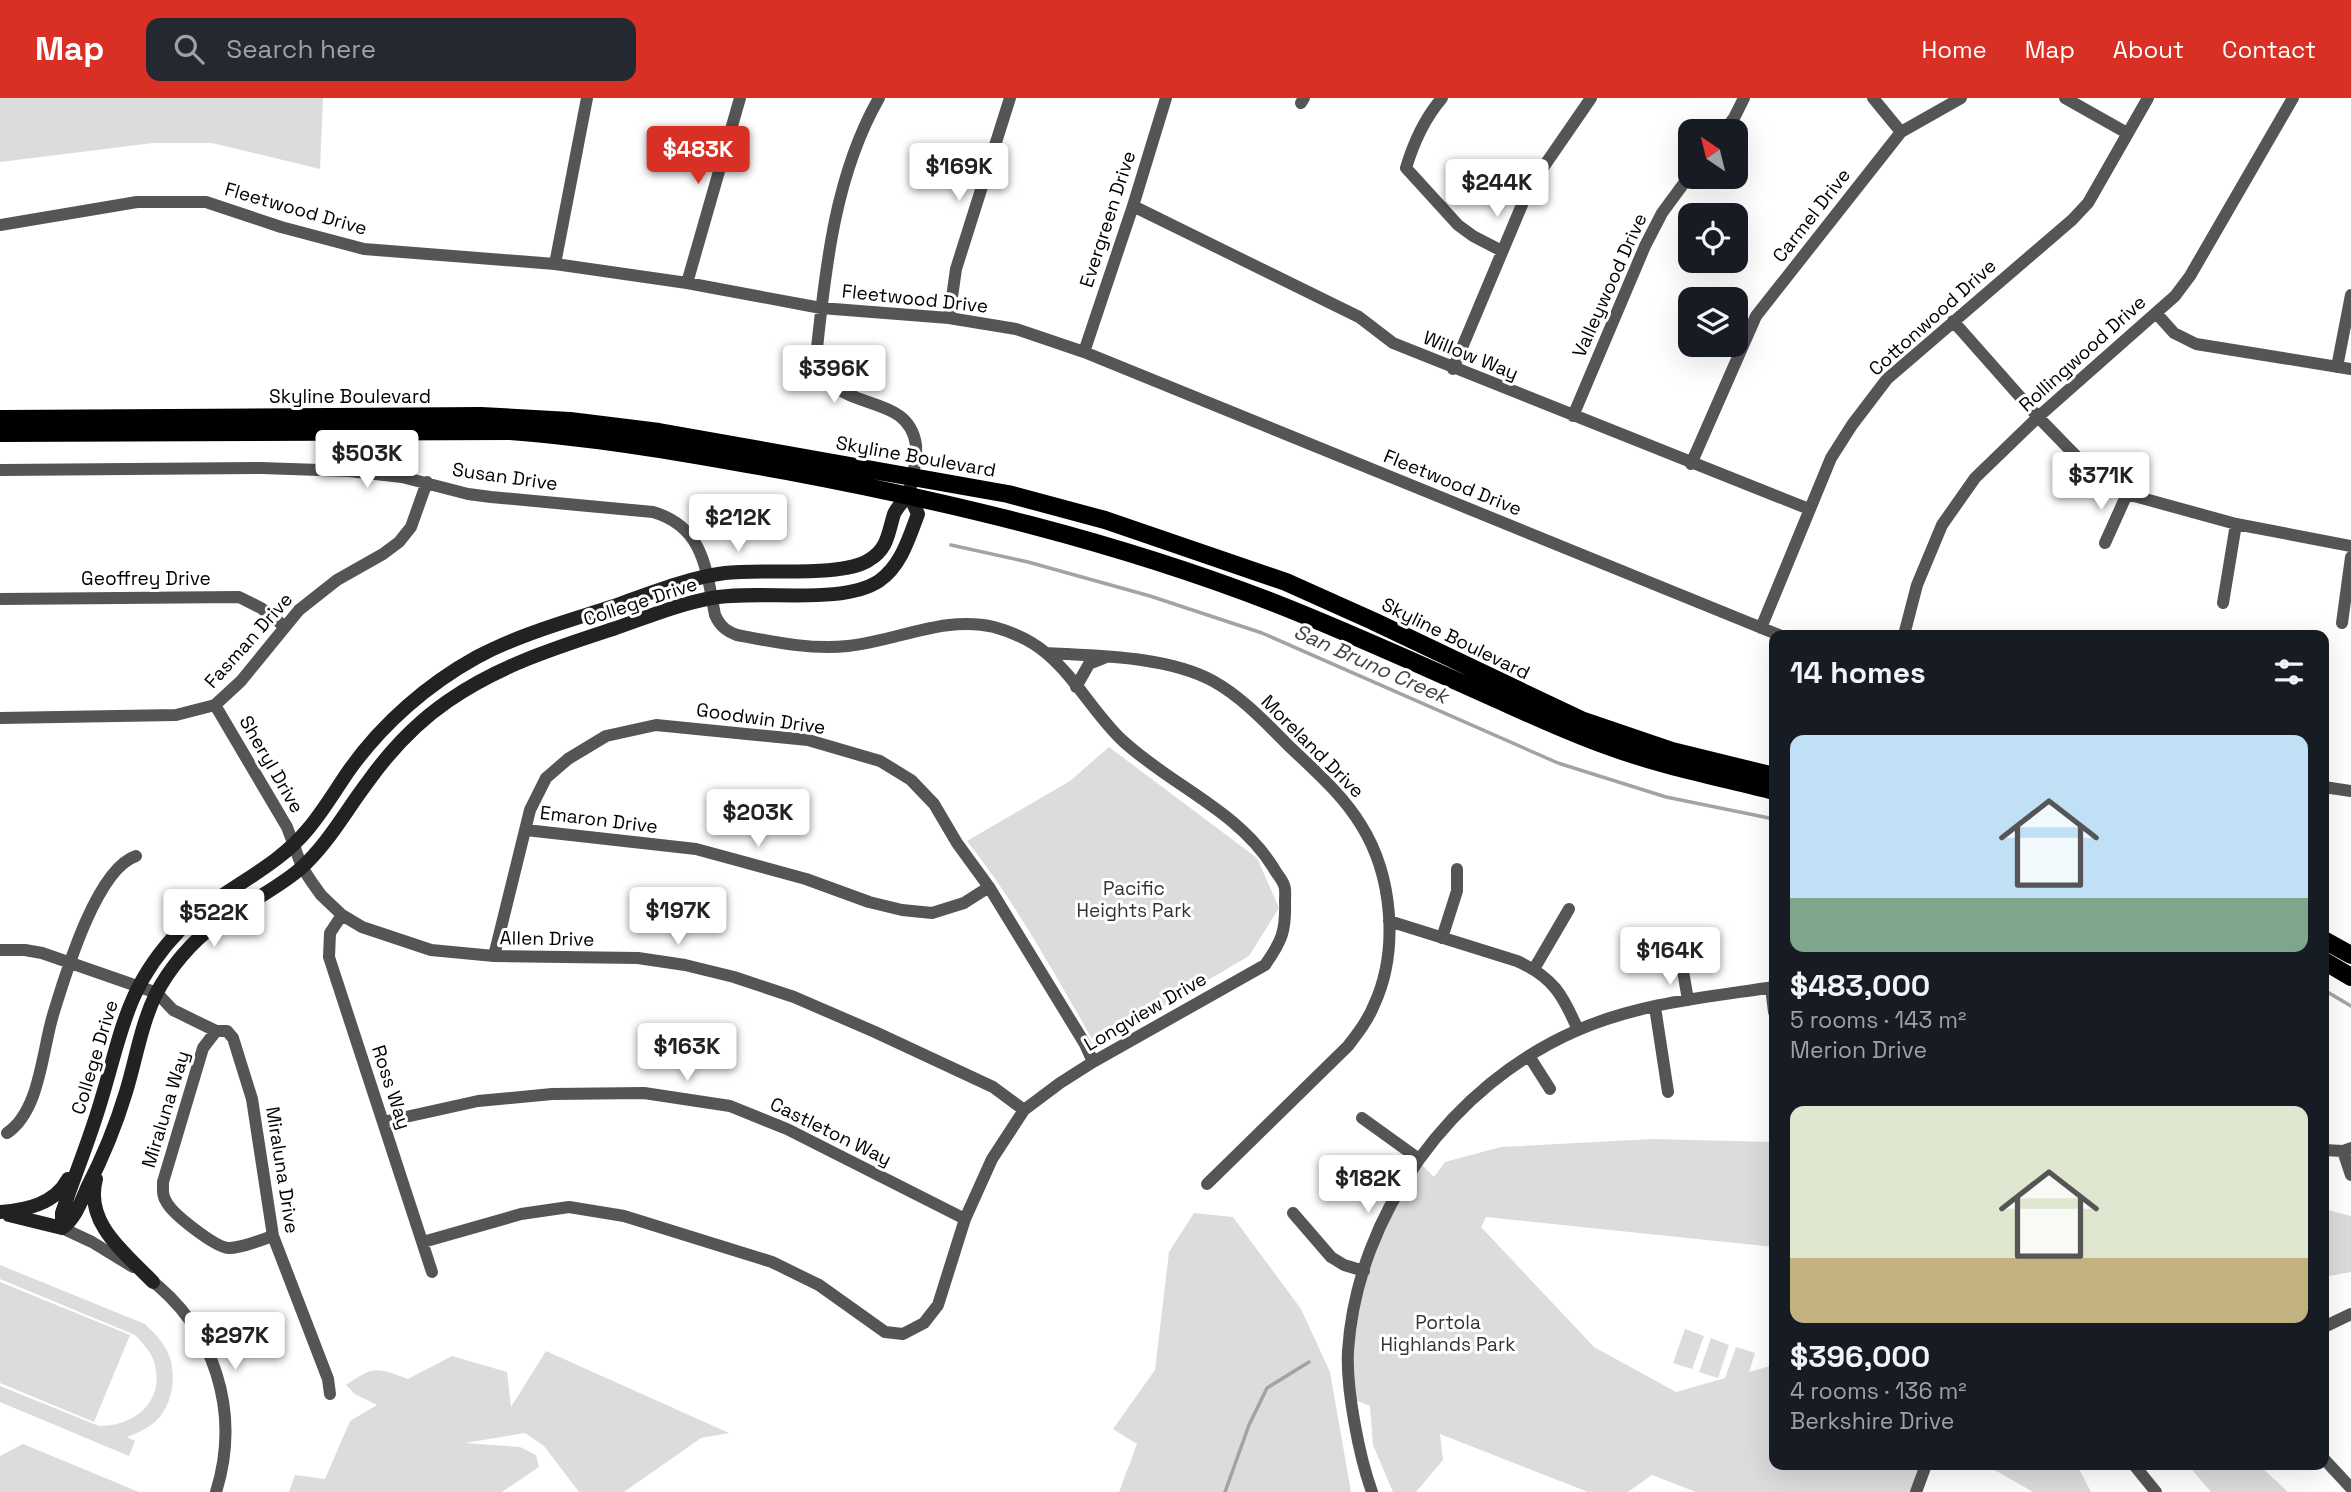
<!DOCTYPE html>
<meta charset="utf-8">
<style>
body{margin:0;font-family:"Space Grotesk",sans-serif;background:#242831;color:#f1f3f6;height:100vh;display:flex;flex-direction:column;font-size:26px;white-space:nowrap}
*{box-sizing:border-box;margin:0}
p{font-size:23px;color:#9ea1a6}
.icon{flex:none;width:38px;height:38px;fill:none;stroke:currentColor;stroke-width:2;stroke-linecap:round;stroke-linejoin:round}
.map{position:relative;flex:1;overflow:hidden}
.sheet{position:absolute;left:1769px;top:532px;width:560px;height:840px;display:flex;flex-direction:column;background:#171b24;border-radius:14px;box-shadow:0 7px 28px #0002}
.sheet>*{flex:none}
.needle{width:46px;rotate:325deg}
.buttons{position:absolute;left:1678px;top:21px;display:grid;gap:14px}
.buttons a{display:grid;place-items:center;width:70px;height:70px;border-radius:14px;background:#171b24;box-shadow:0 7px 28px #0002;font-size:35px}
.price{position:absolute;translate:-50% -60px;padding:0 16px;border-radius:7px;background:#fff;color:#222;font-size:23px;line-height:46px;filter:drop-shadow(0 2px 4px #0008)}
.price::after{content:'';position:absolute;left:50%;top:42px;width:21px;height:16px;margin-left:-10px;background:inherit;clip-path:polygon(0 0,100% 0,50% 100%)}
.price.selected{background:#d93025;color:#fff}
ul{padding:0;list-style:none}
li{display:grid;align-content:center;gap:14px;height:371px;padding:0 21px}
li span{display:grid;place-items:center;height:217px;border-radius:14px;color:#555}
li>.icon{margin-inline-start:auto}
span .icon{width:126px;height:126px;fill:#fffc;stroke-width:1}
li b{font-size:30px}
h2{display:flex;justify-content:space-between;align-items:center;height:84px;padding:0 21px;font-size:30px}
header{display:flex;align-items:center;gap:42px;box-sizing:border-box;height:98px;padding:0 35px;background:#d93025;color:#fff}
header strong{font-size:33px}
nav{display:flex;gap:38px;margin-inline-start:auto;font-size:24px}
.search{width:490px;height:63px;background:#242831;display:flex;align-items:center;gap:18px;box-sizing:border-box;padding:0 24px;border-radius:14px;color:#9ea1a6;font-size:26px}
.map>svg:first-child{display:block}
.green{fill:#dcdcdc}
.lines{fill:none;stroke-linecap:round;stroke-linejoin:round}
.stream{stroke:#a3a3a3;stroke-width:3.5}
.street{stroke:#555;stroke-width:12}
.secondary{stroke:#222;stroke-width:14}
.primary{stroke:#000;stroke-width:18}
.labels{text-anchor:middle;stroke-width:6;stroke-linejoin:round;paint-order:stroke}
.street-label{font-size:19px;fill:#000;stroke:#fff}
.park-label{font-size:19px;fill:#333;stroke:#fff}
.water-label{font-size:21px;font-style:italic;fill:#444;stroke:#fff}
</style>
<header>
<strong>Map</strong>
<div class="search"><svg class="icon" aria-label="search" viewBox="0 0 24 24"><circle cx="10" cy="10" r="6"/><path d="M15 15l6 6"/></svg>Search here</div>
<nav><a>Home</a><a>Map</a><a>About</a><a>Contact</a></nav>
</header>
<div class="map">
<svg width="2351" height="1394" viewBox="0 0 2351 1394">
<rect width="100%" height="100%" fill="#fff"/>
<!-- green -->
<path class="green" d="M0,0H323L320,71L212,45H153L0,64Z
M1109,649L1257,760L1279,810L1249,858L1101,945L1092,941C1053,873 1016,805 967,743L1070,683Z
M1653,1041L1774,1044V1149L1486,1119L1481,1129L1594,1249L1676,1294L1725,1280L1736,1249L1755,1255L1749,1274L1774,1267V1367H1924L1915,1394H1696L1652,1377L1628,1394H1588L1440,1336L1443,1362L1416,1394H1393L1373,1347L1370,1308L1348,1299L1363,1173L1417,1062L1434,1079L1445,1064L1501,1049Z
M2324,1111L2351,1118V1174L2324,1179Z
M1194,1115L1233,1119L1301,1211L1330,1274L1351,1394H1119L1137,1346L1113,1331L1155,1272L1169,1154Z
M0,1167L145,1226C153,1234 161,1241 166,1251C178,1272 174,1306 156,1323C147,1331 137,1335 127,1339L135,1343L129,1358L0,1304V1288L99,1328C135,1328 166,1303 154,1264C151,1253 142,1245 135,1237L0,1181Z
M0,1184L130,1237L94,1324L0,1285Z
M1685,1231L1704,1238L1692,1271L1673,1265Z
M1711,1240L1729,1247L1718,1280L1699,1274Z
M546,1253L729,1335L701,1340L624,1394H579L544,1348L525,1335L465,1345L520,1349L536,1357L539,1369L502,1394H289L295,1377L325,1381L350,1323L377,1307L355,1296L346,1287C375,1267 376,1270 408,1281L452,1258L507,1274L511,1309Z
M23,1346L139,1394H0V1358Z
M1986,1367H2077L2091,1394H2033Z
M2188,1367H2259L2288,1394H2211Z"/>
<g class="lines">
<!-- stream -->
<path class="stream" d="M951,447L1028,464L1150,498L1262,535L1558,665L1666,699L1774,721
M2324,892L2351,908
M1225,1394L1249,1327L1267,1290L1309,1264"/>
<!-- street -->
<path class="street" d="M879,0C836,75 826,165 817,250C820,265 823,278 836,289C862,310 910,303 916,347C917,357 914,370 913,380
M1442,0C1424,21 1414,43 1406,70L1458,127L1473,138L1502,153
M1873,0L1901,34
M2065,0L2127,35
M1301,5L1304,0
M1724,33L1734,20L1744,0
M1133,108L1359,219L1393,245L1809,411
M0,127L137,104H206L281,129L364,151L555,166L687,185L821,210L949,220L1016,231L1084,254L1779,537
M555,166L587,0
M687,185L740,0
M2156,215L2174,235L2196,246L2351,271
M949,220L956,171L1010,0
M1953,223L2038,319L2078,360L2127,396L2236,426L2351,448
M1084,254L1133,108L1166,0
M2337,269L2351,197
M1453,271L1529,90L1591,0
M1573,318L1645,148L1662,115L1690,77
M1691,366L1756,218L1901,34L1961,0
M0,372L261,370L349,373L402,379L468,396L491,399L653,414C704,429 706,471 715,517C720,528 726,533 737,537C774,544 811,552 848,548C897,543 945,517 994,529C1012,534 1032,543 1046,555C1076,580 1095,617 1123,643C1172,688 1237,712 1273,769C1276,775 1282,781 1284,787C1286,792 1285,798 1285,803C1286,833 1282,843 1265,867L1093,964L1060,985L1024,1012L992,1061L965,1121L938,1207L924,1225L903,1236L885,1234L819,1187L772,1164L624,1118L569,1109L521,1116L423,1144
M2105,445L2127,396
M0,501L239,499L261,510L284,528
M2223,505L2236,426
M2342,525L2351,459
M1761,530L1831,360L1852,327L1887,281L2072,122L2088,105L2148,0
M1904,537L1917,487L1942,427L1975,380L2038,319L2175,198L2190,178L2293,0
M1046,555C1098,558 1167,558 1213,583C1242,599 1266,625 1290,649C1315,673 1343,697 1361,727C1393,778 1399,853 1374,907C1368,922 1358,935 1348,948L1207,1086
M1076,589L1089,566L1104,560
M215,607L287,729L302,769L311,783L321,797L342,817L362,829L431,852L494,858L638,860L685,867L734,879L794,899L875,934L993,989L1024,1012
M0,620L176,617L215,607L241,583L299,512L337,482L383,456L399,444L411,429L427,384
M2324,689L2351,693
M526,732L696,751L806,781L869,804L902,812L932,815L964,805L989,789
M342,817L330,835L329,859L432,1174
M1389,823L1517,863C1553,879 1563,897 1578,932
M1442,840L1457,793V771
M1678,844L1688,902
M0,852H25L42,855L157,895L173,912L216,933H227L233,940L252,1001L273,1138L328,1281L330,1296
M494,858L530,712L546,680L568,661L606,638L656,627L808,642L880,663L911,682L934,706L957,745L989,789L1085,946L1093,964
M1534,871L1569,811
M1771,889L1774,914
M1655,909L1668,994
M216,933L203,950L163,1084C163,1092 162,1098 167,1105C174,1117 216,1150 229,1150C243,1150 260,1142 273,1138
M1529,958L1550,991
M1362,1020L1419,1061
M383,1024L478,1003L552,996L644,995L730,1008L787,1031L965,1121
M7,1035C40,1013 42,953 53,917C65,878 96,771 136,758
M2324,1052L2343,1053L2351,1050
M2343,1053L2351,1077
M1293,1115L1331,1159L1344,1167L1364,1173
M62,1130L92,1144L133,1169
M147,1179C215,1230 241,1314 216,1394
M2324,1229L2351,1216
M2324,1361L2351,1390
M2134,1367L2156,1394
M1372,1394C1359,1358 1346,1291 1348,1253C1357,1116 1452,986 1578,932C1640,905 1709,899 1774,889
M1916,1394L1926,1367"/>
<!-- secondary -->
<path class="secondary" d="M96,1081C84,1125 125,1155 153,1184
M0,1114C26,1112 55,1106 68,1081
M9,1117L62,1130
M62,1130V1115C74,1079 89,1043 100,1006C122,935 125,889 180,832C218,792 273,774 308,731C324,712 336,691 350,671C383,625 428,586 477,559C520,536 568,523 614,508C650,495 687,480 725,475C761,470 841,480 869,462C888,451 888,435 894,416C898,407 907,401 910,391
M62,1130C75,1121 81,1104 87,1090C103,1059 116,1027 126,994C136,961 141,927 156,896C169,871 191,844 215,827C243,807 274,793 300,771C328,746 345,714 367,685C389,654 416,625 448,603C498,568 555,550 613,531C645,520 678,506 712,500C759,491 841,508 879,483C901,468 909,440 918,416L909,396"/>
<!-- primary -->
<path class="primary" d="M0,321L481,318L570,323L659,334L1008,396L1105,422L1286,484L1373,523L1581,622L1672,653L1774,678
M0,335L510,333C602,340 694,356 786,373C951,404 1114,443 1272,504C1346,533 1419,566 1492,599C1530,616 1568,634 1608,648C1662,668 1719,679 1774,693
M2324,842L2351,857
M2324,863L2351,879"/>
</g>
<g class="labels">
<!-- street labels -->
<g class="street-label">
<text transform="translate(296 110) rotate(16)" y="7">Fleetwood Drive</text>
<text transform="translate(1811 117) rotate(-52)" y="7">Carmel Drive</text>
<text transform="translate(1107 121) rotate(-72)" y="7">Evergreen Drive</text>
<text transform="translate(1609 187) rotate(-66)" y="7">Valleywood Drive</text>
<text transform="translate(915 200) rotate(6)" y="7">Fleetwood Drive</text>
<text transform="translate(1932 219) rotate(-42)" y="7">Cottonwood Drive</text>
<text transform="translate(2082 255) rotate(-42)" y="7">Rollingwood Drive</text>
<text transform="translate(1471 257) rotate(22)" y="7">Willow Way</text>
<text x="350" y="305">Skyline Boulevard</text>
<text transform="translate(916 358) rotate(10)" y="7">Skyline Boulevard</text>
<text transform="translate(505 378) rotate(8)" y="7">Susan Drive</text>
<text transform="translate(1453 384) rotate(22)" y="7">Fleetwood Drive</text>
<text x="146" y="487">Geoffrey Drive</text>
<text transform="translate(640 503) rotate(-18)" y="7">College Drive</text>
<text transform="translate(1456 540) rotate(26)" y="7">Skyline Boulevard</text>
<text transform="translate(248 542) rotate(-48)" y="7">Fasman Drive</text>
<text transform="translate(761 620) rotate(8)" y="7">Goodwin Drive</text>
<text transform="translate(1313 648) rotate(45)" y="7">Moreland Drive</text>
<text transform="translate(272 666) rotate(60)" y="7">Sheryl Drive</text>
<text transform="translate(599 721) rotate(7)" y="7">Emaron Drive</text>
<text transform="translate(547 840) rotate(1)" y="7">Allen Drive</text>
<text transform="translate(1145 913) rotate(-30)" y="7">Longview Drive</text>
<text transform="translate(94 959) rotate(-73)" y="7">College Drive</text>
<text transform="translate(392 989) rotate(72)" y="7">Ross Way</text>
<text transform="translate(165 1011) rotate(-73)" y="7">Miraluna Way</text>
<text transform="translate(831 1033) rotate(26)" y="7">Castleton Way</text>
<text transform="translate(283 1072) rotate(81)" y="7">Miraluna Drive</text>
</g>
<!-- park labels -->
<g class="park-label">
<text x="1134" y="797">Pacific<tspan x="1134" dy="22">Heights Park</tspan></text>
<text x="1448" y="1231">Portola<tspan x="1448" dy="22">Highlands Park</tspan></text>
</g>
<!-- water labels -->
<g class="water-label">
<text transform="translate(1371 566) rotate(24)" y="7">San Bruno Creek</text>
</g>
</g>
</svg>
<div class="buttons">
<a><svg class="needle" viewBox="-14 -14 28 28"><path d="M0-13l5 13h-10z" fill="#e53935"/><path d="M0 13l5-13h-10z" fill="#9ea1a6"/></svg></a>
<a><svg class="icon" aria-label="locate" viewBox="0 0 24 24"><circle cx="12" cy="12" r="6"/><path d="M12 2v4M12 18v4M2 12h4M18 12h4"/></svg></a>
<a><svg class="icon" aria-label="layers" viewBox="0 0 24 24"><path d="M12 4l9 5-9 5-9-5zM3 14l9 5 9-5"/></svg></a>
</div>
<b class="price selected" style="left:698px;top:88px">$483K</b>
<b class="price" style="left:959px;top:105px">$169K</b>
<b class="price" style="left:1497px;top:121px">$244K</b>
<b class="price" style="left:834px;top:307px">$396K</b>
<b class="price" style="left:367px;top:392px">$503K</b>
<b class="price" style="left:2101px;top:414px">$371K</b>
<b class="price" style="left:738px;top:456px">$212K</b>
<b class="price" style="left:758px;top:751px">$203K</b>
<b class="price" style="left:678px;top:849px">$197K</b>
<b class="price" style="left:214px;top:851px">$522K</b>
<b class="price" style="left:1670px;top:889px">$164K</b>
<b class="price" style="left:687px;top:985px">$163K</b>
<b class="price" style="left:1368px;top:1117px">$182K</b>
<b class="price" style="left:235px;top:1274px">$297K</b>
<section class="sheet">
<h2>14 homes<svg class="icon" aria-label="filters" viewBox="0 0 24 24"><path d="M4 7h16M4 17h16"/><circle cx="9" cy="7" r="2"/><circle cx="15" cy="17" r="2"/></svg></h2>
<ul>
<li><span style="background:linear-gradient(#bfe0f5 75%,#7fa58c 0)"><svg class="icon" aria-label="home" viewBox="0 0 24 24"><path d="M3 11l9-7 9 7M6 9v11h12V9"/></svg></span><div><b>$483,000</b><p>5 rooms · 143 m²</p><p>Merion Drive</p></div></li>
<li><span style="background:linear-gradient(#dfe7d0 70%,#c2b280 0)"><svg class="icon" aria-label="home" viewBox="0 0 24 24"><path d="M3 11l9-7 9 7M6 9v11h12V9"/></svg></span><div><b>$396,000</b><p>4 rooms · 136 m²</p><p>Berkshire Drive</p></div></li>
</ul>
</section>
</div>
